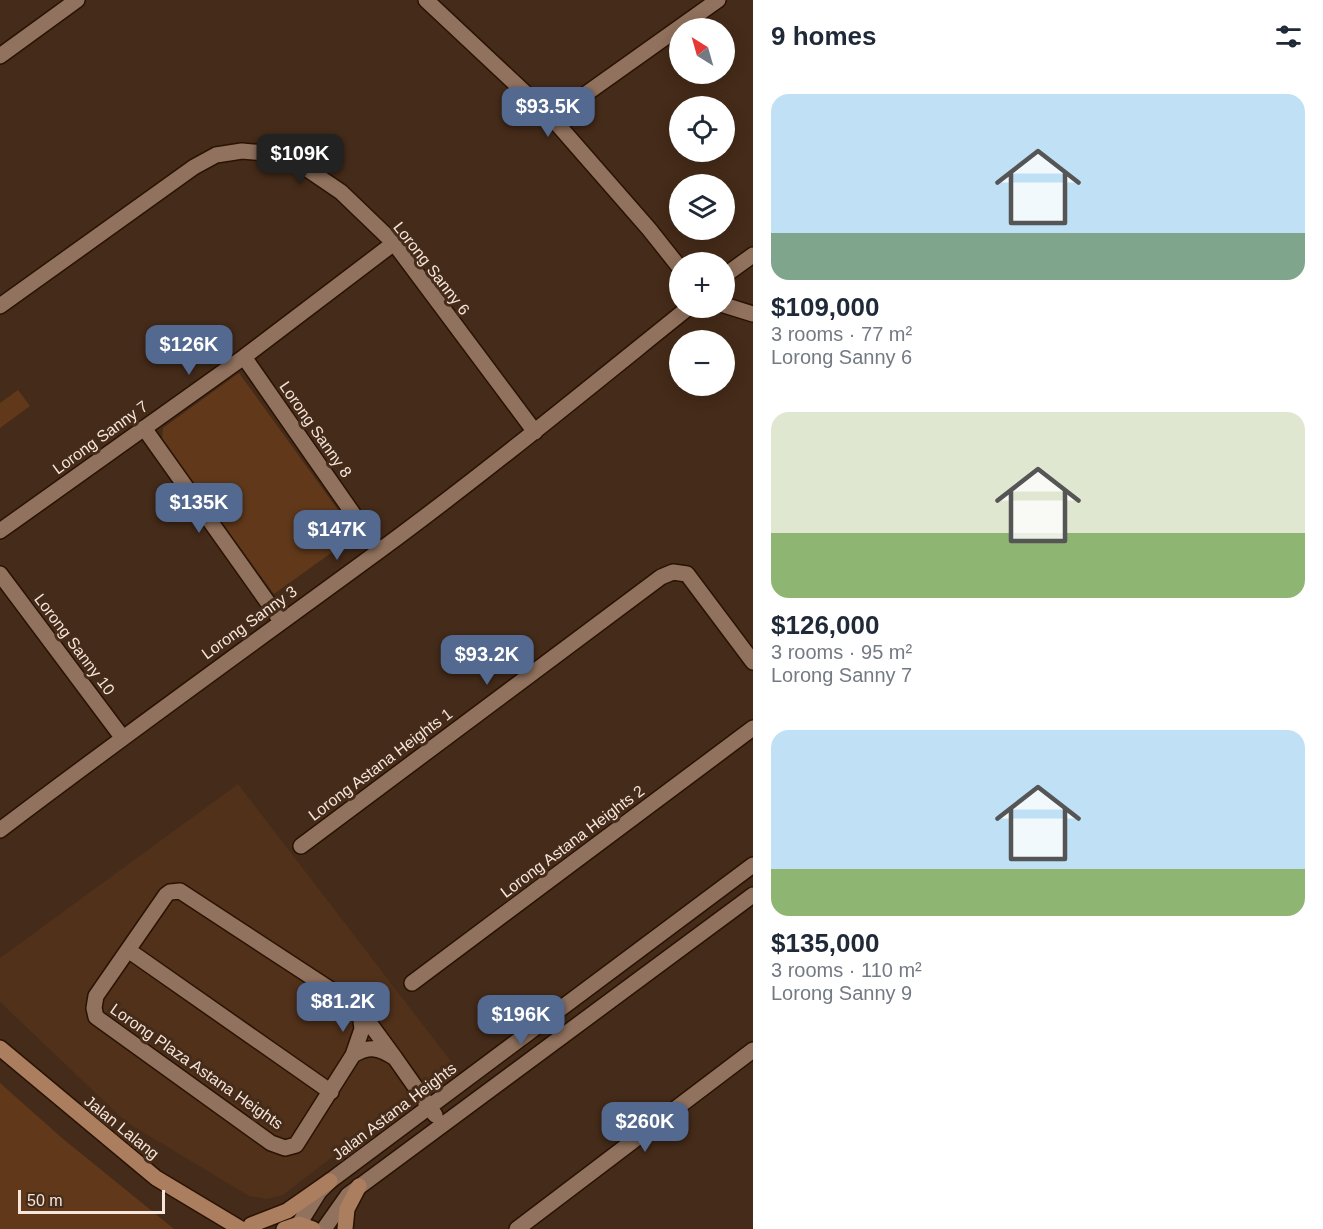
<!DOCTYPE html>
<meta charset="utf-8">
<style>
body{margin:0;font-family:Helvetica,sans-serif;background:#f2f2f3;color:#1f2937;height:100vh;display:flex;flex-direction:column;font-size:22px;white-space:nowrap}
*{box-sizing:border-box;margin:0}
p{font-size:20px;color:#747a83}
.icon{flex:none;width:33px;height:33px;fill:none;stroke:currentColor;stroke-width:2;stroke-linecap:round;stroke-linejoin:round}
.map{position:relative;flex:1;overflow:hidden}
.details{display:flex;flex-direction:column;background:#fff;width:570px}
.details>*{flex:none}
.needle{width:39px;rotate:323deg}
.controls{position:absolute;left:669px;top:18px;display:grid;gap:12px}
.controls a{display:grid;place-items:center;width:66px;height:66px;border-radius:50%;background:#fff;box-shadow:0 3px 15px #0003;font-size:30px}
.scale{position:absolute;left:18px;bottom:15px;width:147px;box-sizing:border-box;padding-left:6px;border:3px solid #f6e5da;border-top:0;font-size:16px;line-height:21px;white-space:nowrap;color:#f6e5da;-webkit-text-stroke:4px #452b19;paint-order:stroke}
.price{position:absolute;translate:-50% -51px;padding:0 14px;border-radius:12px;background:#536990;color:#fff;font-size:20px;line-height:39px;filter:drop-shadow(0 2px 3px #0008)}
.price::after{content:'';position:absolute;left:50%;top:36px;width:18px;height:14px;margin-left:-9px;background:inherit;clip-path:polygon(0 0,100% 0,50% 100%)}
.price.current{background:#222;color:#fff}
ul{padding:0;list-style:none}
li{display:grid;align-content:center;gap:12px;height:318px;padding:0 18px}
li span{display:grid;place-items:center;height:186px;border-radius:18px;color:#555}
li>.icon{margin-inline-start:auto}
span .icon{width:108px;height:108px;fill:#fffc;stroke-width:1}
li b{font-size:26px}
h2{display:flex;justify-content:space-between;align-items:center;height:72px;padding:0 18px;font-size:26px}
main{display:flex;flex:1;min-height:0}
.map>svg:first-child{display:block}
.built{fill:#51311a}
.green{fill:#61391a}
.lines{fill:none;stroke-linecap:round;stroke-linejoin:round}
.street-casing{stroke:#2a1302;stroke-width:18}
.secondary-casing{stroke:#2a1302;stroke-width:18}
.street{stroke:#91725e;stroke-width:15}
.secondary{stroke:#ac7e60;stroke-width:15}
.labels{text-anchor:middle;stroke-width:6;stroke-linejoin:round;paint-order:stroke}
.street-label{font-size:16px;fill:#f6e5da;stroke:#452b19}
</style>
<main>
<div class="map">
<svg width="753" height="1229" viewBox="0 0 753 1229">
<rect width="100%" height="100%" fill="#452b19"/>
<!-- built -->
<path class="built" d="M238,784L453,1064L283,1195L267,1199L249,1196L126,1122L0,1002V958Z"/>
<!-- green -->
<path class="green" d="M239,373L356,535L274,594L162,440L163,428Z
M18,390L30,406L0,428V403Z
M0,1083L62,1138L174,1229H0Z"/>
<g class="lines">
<!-- street casing -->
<g class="street-casing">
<path id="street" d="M426,0L552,118L649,229L680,268
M0,56L77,0
M552,118L718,0
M724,276L753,255
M724,305L753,314
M0,306L194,167L216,155L242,151L266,153L288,156L341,192L394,243L535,432
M244,357L379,551
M144,428L281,621
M0,531L244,357L394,243
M0,574L122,737
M0,830C125,735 252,644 379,551C485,473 586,390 688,308
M301,846L661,577L673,572L687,574L753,662
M180,891L342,997L365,1017L395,1058C380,1048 370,1045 353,1055L296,1145L285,1148L271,1143L96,1017L94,1008L96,996L166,895L170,892Z
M128,950L331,1092
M412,983L753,728
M353,1055L362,1029L360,1013
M395,1058L435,1115
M299,1224L319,1192L330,1181L753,865
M324,1229L348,1195L753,895
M517,1229L753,1050"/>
</g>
<!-- secondary casing -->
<g class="secondary-casing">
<path id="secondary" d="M0,1048L156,1178L241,1229
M251,1225L287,1211L330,1181
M284,1229L299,1224L313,1229
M345,1229L347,1209L359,1186"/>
</g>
<!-- street -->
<use href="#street" class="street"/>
<!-- secondary -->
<use href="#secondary" class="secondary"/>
</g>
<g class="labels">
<!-- street labels -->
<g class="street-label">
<text transform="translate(432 268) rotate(52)" y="6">Lorong Sanny 6</text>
<text transform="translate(316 429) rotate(55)" y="6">Lorong Sanny 8</text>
<text transform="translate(100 437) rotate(-36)" y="6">Lorong Sanny 7</text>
<text transform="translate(249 622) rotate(-36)" y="6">Lorong Sanny 3</text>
<text transform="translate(75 644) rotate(53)" y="6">Lorong Sanny 10</text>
<text transform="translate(380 764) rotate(-37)" y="6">Lorong Astana Heights 1</text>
<text transform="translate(572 841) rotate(-37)" y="6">Lorong Astana Heights 2</text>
<text transform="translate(197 1066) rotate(35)" y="6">Lorong Plaza Astana Heights</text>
<text transform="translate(394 1111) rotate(-37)" y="6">Jalan Astana Heights</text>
<text transform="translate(122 1127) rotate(39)" y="6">Jalan Lalang</text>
</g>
</g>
</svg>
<div class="controls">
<a><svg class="needle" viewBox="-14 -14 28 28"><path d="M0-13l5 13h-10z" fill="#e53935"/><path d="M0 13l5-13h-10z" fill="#747a83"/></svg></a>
<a><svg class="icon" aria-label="locate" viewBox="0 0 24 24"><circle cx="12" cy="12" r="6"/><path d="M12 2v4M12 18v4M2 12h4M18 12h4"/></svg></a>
<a><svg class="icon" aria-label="layers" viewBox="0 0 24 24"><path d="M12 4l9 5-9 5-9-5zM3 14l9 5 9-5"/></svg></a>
<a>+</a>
<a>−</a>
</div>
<div class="scale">50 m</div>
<b class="price" style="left:548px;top:138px">$93.5K</b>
<b class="price current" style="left:300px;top:185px">$109K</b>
<b class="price" style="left:189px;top:376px">$126K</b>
<b class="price" style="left:199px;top:534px">$135K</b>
<b class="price" style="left:337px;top:561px">$147K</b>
<b class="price" style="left:487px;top:686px">$93.2K</b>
<b class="price" style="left:343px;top:1033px">$81.2K</b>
<b class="price" style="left:521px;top:1046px">$196K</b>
<b class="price" style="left:645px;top:1153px">$260K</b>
</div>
<section class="details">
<h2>9 homes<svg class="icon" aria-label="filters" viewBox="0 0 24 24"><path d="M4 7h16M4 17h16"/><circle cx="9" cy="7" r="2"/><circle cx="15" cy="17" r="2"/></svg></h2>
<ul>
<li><span style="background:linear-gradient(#bfe0f5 75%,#7fa58c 0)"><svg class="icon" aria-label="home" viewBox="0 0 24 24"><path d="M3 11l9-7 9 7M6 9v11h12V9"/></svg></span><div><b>$109,000</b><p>3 rooms · 77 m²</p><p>Lorong Sanny 6</p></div></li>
<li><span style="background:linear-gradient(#dfe7d0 65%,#8fb573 0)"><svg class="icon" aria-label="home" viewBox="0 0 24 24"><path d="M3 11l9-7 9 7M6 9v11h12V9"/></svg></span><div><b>$126,000</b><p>3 rooms · 95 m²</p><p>Lorong Sanny 7</p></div></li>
<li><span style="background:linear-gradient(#bfe0f5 75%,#8fb573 0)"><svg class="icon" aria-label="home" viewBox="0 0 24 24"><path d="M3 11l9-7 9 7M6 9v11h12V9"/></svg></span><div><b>$135,000</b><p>3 rooms · 110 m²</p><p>Lorong Sanny 9</p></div></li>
</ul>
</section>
</main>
